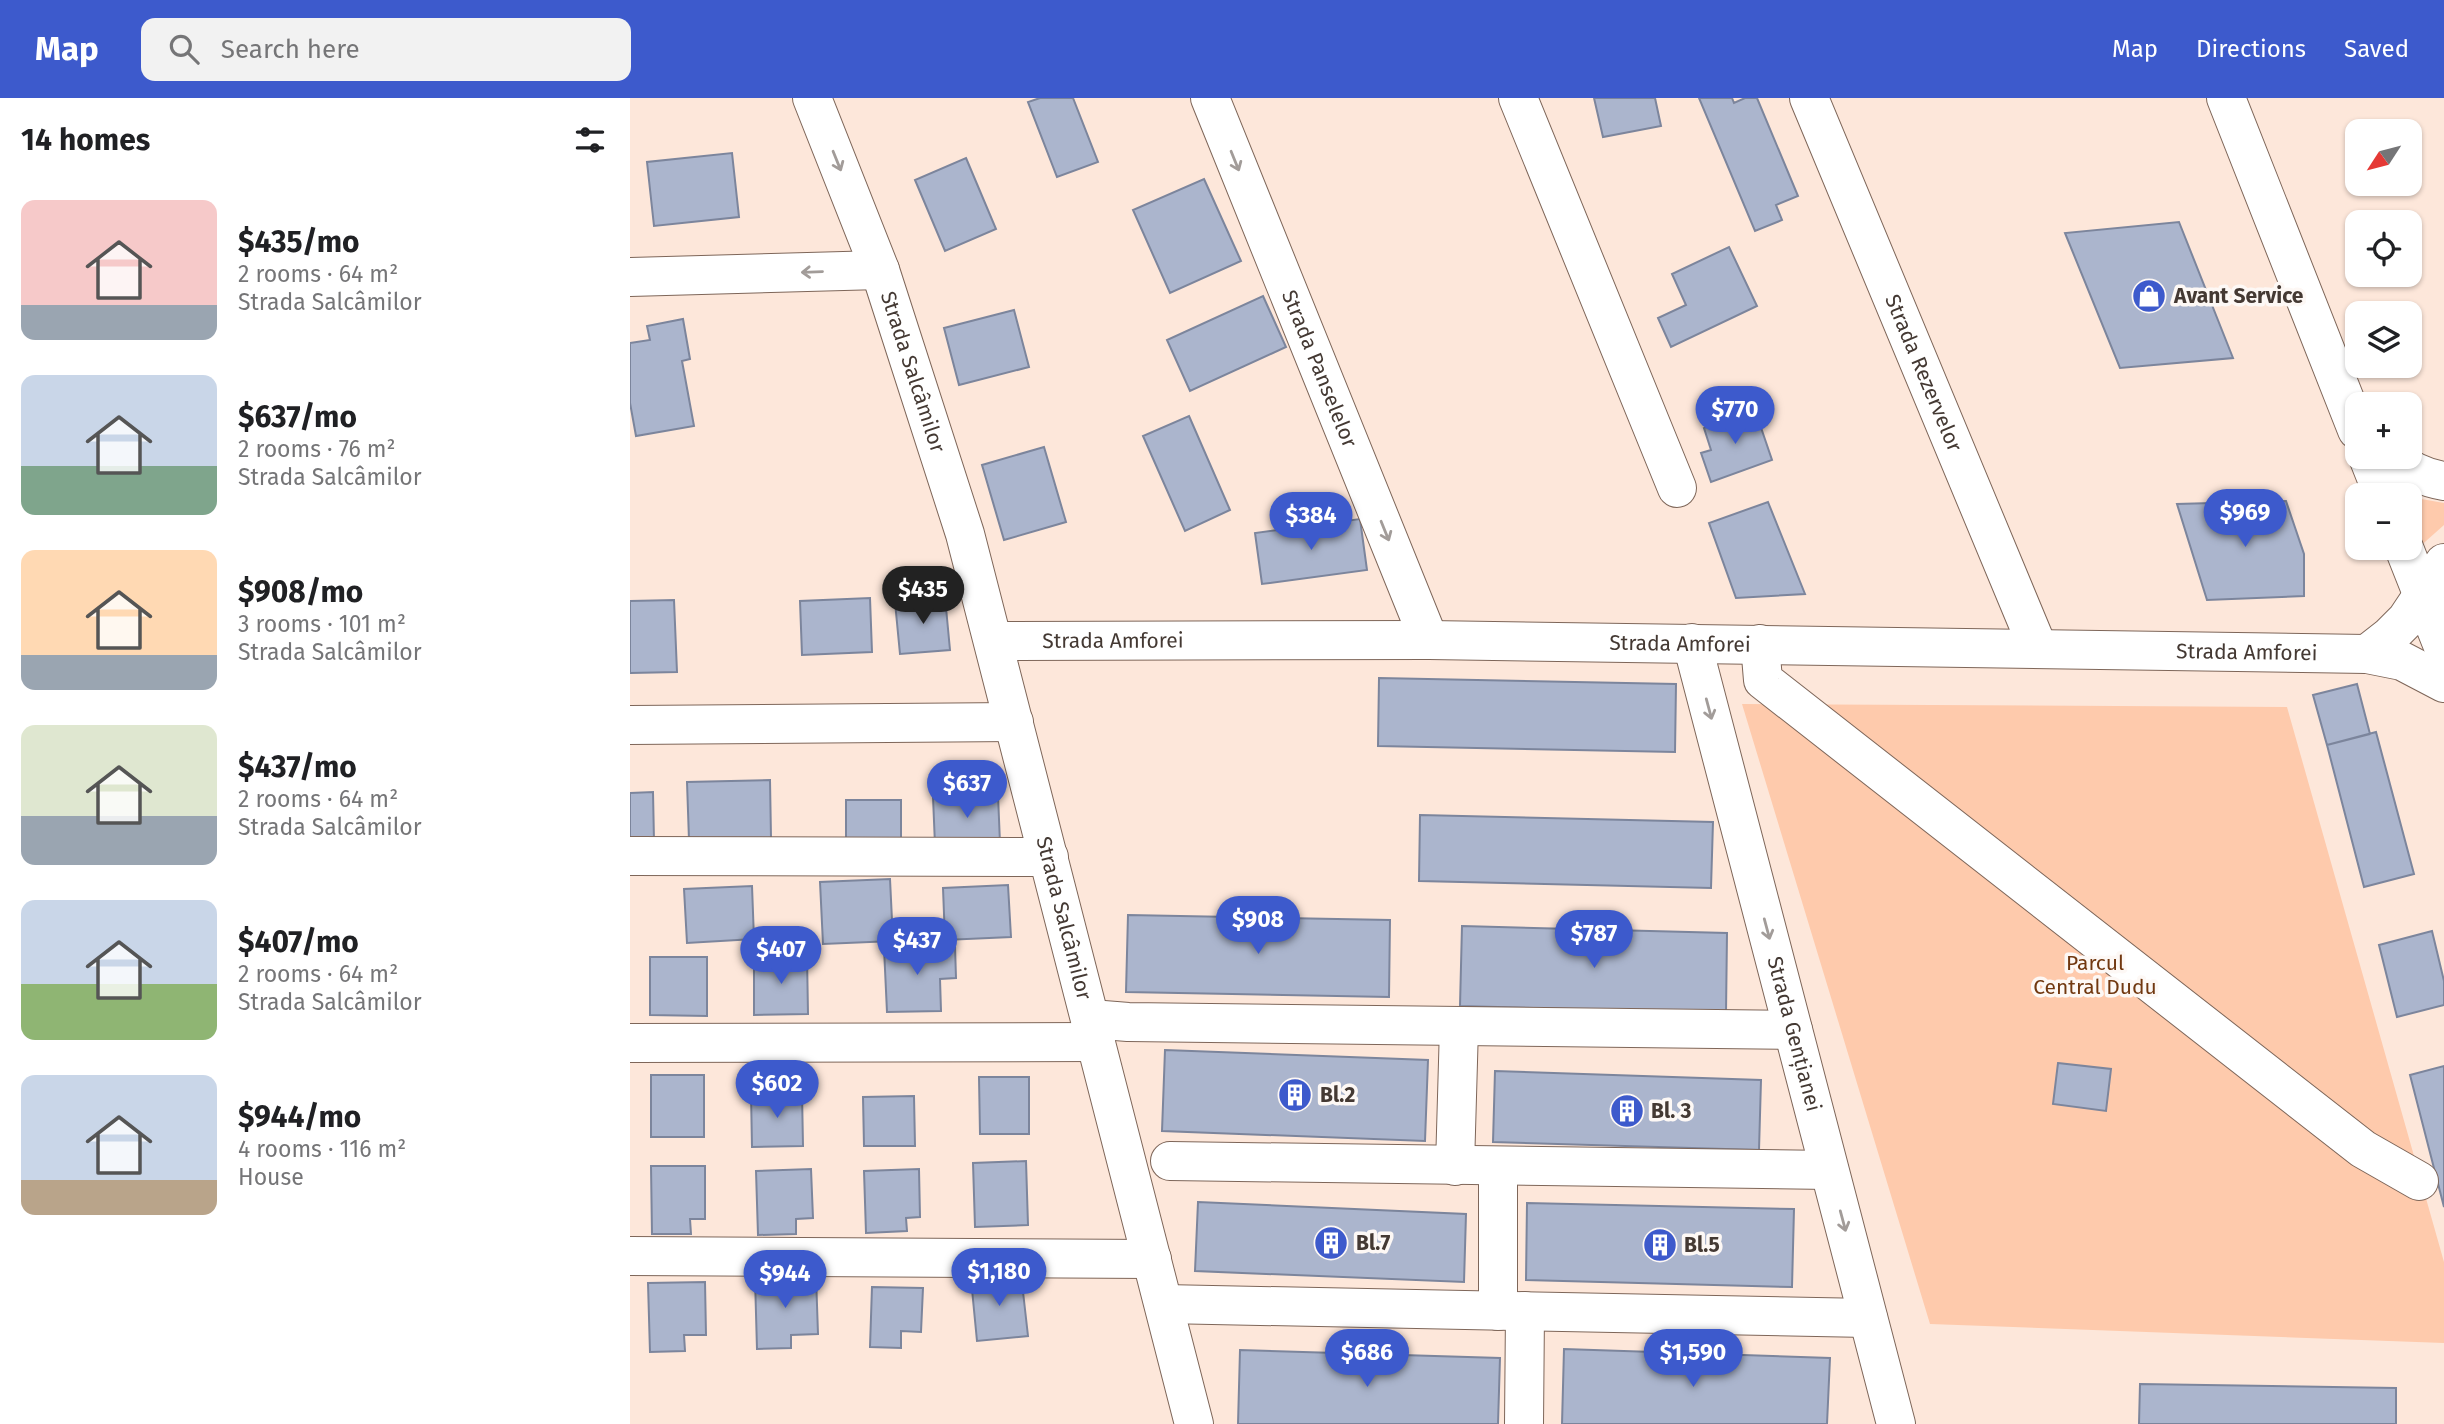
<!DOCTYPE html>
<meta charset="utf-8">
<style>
body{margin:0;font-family:"Fira Sans",sans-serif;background:#f2f2f2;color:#202124;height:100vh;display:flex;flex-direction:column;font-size:26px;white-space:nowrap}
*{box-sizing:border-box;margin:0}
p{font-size:23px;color:#757577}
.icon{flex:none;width:38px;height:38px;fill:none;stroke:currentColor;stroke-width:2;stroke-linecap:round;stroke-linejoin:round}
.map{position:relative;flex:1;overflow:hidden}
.side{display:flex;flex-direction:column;background:#fff;width:630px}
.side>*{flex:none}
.needle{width:46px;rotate:234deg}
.controls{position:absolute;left:1715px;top:21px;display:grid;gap:14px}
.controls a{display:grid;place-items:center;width:77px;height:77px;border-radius:14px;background:#fff;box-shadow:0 2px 5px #0004;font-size:35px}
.price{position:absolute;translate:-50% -60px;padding:0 16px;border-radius:24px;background:#3d5acc;color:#fff;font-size:23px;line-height:46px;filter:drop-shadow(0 2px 4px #0008)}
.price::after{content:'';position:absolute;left:50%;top:42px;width:21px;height:16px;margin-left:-10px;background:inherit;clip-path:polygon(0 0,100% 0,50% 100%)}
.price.active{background:#222;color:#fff}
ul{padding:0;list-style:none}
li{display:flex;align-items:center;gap:21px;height:175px;padding:0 21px}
li span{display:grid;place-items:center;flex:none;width:196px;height:140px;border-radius:14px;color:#555}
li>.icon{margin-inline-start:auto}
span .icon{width:84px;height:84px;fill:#fffc;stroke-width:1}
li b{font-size:30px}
h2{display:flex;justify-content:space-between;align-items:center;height:84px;padding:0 21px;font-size:30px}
header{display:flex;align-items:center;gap:42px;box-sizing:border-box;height:98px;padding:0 35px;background:#3d5acc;color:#fff}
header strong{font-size:33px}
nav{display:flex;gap:38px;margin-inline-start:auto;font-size:24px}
.search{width:490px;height:63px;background:#f2f2f2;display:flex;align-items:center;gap:18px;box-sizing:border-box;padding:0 24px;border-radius:14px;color:#757577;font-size:26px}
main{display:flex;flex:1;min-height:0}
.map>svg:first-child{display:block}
.green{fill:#fecaac}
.building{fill:#abb5cd;stroke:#7c859c;stroke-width:2}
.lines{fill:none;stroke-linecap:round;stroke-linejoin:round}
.minor-casing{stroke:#7e6659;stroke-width:40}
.minor{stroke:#fff;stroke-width:38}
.oneway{stroke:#a29c99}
.labels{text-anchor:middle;stroke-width:7;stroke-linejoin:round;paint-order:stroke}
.poi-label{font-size:21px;font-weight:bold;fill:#443933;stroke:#fdf8f5;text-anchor:start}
.street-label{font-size:21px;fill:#443933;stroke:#fdf8f5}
.park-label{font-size:21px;fill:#713810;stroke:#fdf8f5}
</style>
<header>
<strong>Map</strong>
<div class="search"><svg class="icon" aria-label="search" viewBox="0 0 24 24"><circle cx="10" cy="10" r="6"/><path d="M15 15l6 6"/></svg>Search here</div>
<nav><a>Map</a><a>Directions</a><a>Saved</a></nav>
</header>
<main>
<section class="side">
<h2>14 homes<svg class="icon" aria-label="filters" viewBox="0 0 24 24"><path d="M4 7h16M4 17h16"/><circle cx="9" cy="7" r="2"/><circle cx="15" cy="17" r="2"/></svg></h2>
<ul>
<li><span style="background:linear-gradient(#f6c9c9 75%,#9aa5b1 0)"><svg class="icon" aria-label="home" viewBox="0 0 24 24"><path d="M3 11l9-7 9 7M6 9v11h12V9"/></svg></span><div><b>$435/mo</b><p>2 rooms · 64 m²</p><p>Strada Salcâmilor</p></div></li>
<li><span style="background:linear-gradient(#c9d6e8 65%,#7fa58c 0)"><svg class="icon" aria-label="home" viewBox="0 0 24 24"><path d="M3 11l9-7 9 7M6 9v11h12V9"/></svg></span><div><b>$637/mo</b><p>2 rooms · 76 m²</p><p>Strada Salcâmilor</p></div></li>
<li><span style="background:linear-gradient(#ffd9b3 75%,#9aa5b1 0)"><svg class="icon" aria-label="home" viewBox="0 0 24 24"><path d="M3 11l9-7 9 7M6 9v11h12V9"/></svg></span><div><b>$908/mo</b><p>3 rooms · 101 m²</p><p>Strada Salcâmilor</p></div></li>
<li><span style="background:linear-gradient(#dfe7d0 65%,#9aa5b1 0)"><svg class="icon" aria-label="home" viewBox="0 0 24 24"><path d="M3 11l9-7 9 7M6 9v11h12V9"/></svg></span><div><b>$437/mo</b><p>2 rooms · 64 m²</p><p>Strada Salcâmilor</p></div></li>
<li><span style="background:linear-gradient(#c9d6e8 60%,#8fb573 0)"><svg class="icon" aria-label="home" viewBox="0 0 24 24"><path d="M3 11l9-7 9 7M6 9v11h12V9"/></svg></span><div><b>$407/mo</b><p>2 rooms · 64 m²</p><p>Strada Salcâmilor</p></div></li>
<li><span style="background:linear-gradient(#c9d6e8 75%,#b9a48a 0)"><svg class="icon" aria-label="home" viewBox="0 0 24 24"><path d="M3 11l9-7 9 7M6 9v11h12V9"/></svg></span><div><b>$944/mo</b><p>4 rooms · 116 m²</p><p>House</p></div></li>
</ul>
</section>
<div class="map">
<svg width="1814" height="1326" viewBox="0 0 1814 1326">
<rect width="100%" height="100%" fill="#fde7da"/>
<!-- green -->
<path class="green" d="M1780,399L1814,405V427L1787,451L1780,431Z
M1112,606L1657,609L1814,1164V1245L1300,1226Z"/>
<!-- building -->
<path class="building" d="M410,0H443L468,64L427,79L398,4Z
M964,0H1025L1031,28L973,39Z
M1069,0H1102L1104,5L1115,0H1127L1168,98L1146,107L1152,122L1125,133Z
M102,55L109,119L24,128L17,64Z
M336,60L366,131L315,153L285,82Z
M574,81L611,163L540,195L503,112Z
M1549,124L1603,260L1490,270L1435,135Z
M1099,149L1127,208L1041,249L1028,220L1056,207L1042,176Z
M633,198L656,249L560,293L537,242Z
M384,212L399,269L329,287L314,230Z
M53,221L60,261L52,263L64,328L6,338L0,305V245L20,242L17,228Z
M1125,312L1142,362L1081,384L1071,355L1081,352L1074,330Z
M559,318L600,412L555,433L513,338Z
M414,349L436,424L374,442L352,367Z
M1656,403L1674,456V498L1577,502L1547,406Z
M1138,404L1175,496L1106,500L1079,425Z
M730,421L737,472L632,486L625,435Z
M315,499L320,552L270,556L265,504Z
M240,500L242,554L172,557L170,503Z
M44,502L47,574L0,575V503Z
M749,580L1046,586L1045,654L748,648Z
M1727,586L1740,636L1697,647L1683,597Z
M1746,634L1784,776L1734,789L1697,647Z
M140,682L141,740L59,742L57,684Z
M23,694L24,743H0V695Z
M368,697L370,745L305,747L303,699Z
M216,702H271V749H216Z
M790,717L1083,724L1081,790L789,783Z
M260,781L263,843L193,846L190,784Z
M378,787L381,839L315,842L313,790Z
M122,788L124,841L57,845L54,791Z
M498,817L760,822L759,899L496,894Z
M832,828L1097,835L1096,915L830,908Z
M1802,833L1814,883V907L1767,919L1749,847Z
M325,848L326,880L310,881L311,913L257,914L254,850Z
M177,858L178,916L124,917V859Z
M20,859H77V918L20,917Z
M535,952L798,962L795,1043L532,1033Z
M1428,965L1481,971L1476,1013L1423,1006Z
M1814,968V1109L1780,977Z
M865,973L1131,982L1129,1052L863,1044Z
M21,977H74V1039H21Z
M349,979H399V1036H350Z
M121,995H172L173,1048L122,1049Z
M284,998L285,1048H234L233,999Z
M396,1063L398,1127L345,1129L343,1065Z
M21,1068H75V1121H60L61,1136H22Z
M181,1071L183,1120L166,1121V1136L128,1137L126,1073Z
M289,1071L290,1119L276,1120L277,1133L236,1135L234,1073Z
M568,1104L836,1116L834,1184L565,1173Z
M897,1105L1164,1111L1162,1189L896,1182Z
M391,1176L398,1238L347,1243L341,1181Z
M186,1178L188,1236L161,1237V1250L127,1251L125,1180Z
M75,1184L76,1237H54L55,1253L20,1254L18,1185Z
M242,1189L293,1190L291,1234L271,1233V1250L240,1249Z
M934,1251L1200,1260L1197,1326H932Z
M610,1252L870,1260L868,1326H608Z
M1510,1286L1766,1290V1326H1509Z"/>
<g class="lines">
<!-- minor casing -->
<g class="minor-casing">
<g id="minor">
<path id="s1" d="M182,0L250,172L335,436L564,1326"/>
<path id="s2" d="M580,0L799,542"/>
<path d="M888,0L1047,390"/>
<path id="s3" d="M1179,0L1408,550"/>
<path d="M1596,0L1727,332"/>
<path d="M0,179L250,172"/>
<path d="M1738,359L1753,397"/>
<path d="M1762,359C1777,371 1795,380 1814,383"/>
<path d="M1774,450L1814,551"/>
<path id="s4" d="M364,543L799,542L1737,556L1772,563L1814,585"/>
<path id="s5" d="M1062,545L1266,1326"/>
<path d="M1130,546L1133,582L1733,1051L1789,1083"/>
<path d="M1737,556L1760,538L1776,522L1814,465"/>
<path d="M0,627L384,624"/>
<path d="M0,758L419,759"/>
<path d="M461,921L498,924L1163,932"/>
<path d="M0,945L466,944"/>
<path d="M540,1063L1199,1072"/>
<path d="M825,1068L829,929"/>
<path d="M868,1069V1213"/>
<path d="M0,1158L522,1161"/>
<path d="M534,1206L1238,1220"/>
<path d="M894,1326L895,1213"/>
</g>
</g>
<!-- minor -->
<use href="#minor" class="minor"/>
</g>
<!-- one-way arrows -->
<defs><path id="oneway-shaft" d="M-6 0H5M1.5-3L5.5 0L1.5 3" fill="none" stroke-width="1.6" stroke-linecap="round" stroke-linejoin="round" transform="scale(1.75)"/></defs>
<g class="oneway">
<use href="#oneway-shaft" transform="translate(207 63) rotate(68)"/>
<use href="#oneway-shaft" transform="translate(605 63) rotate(68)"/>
<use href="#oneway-shaft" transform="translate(182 174) rotate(178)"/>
<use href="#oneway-shaft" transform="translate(755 433) rotate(68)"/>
<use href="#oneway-shaft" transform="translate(1079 611) rotate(75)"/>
<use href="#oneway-shaft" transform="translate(1137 831) rotate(75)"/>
<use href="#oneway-shaft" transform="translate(1213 1123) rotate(75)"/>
</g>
<!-- icons -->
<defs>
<g id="shop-disc" transform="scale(1.75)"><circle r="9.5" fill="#3d5acc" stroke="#fdf8f5"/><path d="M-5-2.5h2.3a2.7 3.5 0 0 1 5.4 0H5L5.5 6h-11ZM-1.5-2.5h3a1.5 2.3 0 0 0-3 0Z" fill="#fff"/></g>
<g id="building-disc" transform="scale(1.75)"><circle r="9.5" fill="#3d5acc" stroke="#fdf8f5"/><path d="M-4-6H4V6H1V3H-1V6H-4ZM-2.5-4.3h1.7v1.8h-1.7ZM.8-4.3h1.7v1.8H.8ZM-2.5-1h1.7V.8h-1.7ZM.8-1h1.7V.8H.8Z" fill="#fff"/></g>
</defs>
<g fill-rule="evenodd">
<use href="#shop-disc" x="1519" y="198"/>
<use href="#building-disc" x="665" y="997"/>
<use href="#building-disc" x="997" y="1013"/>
<use href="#building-disc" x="701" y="1145"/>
<use href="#building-disc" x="1030" y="1147"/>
</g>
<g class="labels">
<!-- poi labels -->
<g class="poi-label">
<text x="1544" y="205">Avant Service</text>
<text x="690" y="1004">Bl.2</text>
<text x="1021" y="1020">Bl. 3</text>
<text x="726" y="1152">Bl.7</text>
<text x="1054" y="1154">Bl.5</text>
</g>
<!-- street labels -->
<g class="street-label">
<text dy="7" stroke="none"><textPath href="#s2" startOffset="292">Strada Panselelor</textPath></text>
<text dy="7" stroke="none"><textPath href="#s1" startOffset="292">Strada Salcâmilor</textPath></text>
<text dy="7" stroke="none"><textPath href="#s3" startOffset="298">Strada Rezervelor</textPath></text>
<text dy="7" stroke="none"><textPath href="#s4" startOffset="119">Strada Amforei</textPath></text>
<text dy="7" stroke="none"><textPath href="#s4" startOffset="686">Strada Amforei</textPath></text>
<text dy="7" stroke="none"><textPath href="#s4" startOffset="1253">Strada Amforei</textPath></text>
<text dy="7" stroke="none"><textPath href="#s1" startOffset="859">Strada Salcâmilor</textPath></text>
<text dy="7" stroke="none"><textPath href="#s5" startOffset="404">Strada Gențianei</textPath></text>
</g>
<!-- park labels -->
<g class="park-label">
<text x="1465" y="872">Parcul<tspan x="1465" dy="24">Central Dudu</tspan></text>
</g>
</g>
</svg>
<div class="controls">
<a><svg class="needle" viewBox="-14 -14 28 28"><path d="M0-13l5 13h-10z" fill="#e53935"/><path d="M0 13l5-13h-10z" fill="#757577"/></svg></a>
<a><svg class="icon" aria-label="locate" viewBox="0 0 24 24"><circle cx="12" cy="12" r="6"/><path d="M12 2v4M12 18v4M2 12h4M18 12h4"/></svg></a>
<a><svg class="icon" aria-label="layers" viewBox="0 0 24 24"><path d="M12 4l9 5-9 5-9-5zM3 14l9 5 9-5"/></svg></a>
<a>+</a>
<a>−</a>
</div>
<b class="price" style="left:1105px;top:348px">$770</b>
<b class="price" style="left:1615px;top:451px">$969</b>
<b class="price" style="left:681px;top:454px">$384</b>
<b class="price active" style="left:293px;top:528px">$435</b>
<b class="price" style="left:337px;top:722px">$637</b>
<b class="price" style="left:628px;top:858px">$908</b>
<b class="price" style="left:964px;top:872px">$787</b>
<b class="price" style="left:287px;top:879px">$437</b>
<b class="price" style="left:151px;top:888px">$407</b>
<b class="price" style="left:147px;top:1022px">$602</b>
<b class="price" style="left:369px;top:1210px">$1,180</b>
<b class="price" style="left:155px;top:1212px">$944</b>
<b class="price" style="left:737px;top:1291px">$686</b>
<b class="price" style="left:1063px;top:1291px">$1,590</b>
</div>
</main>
